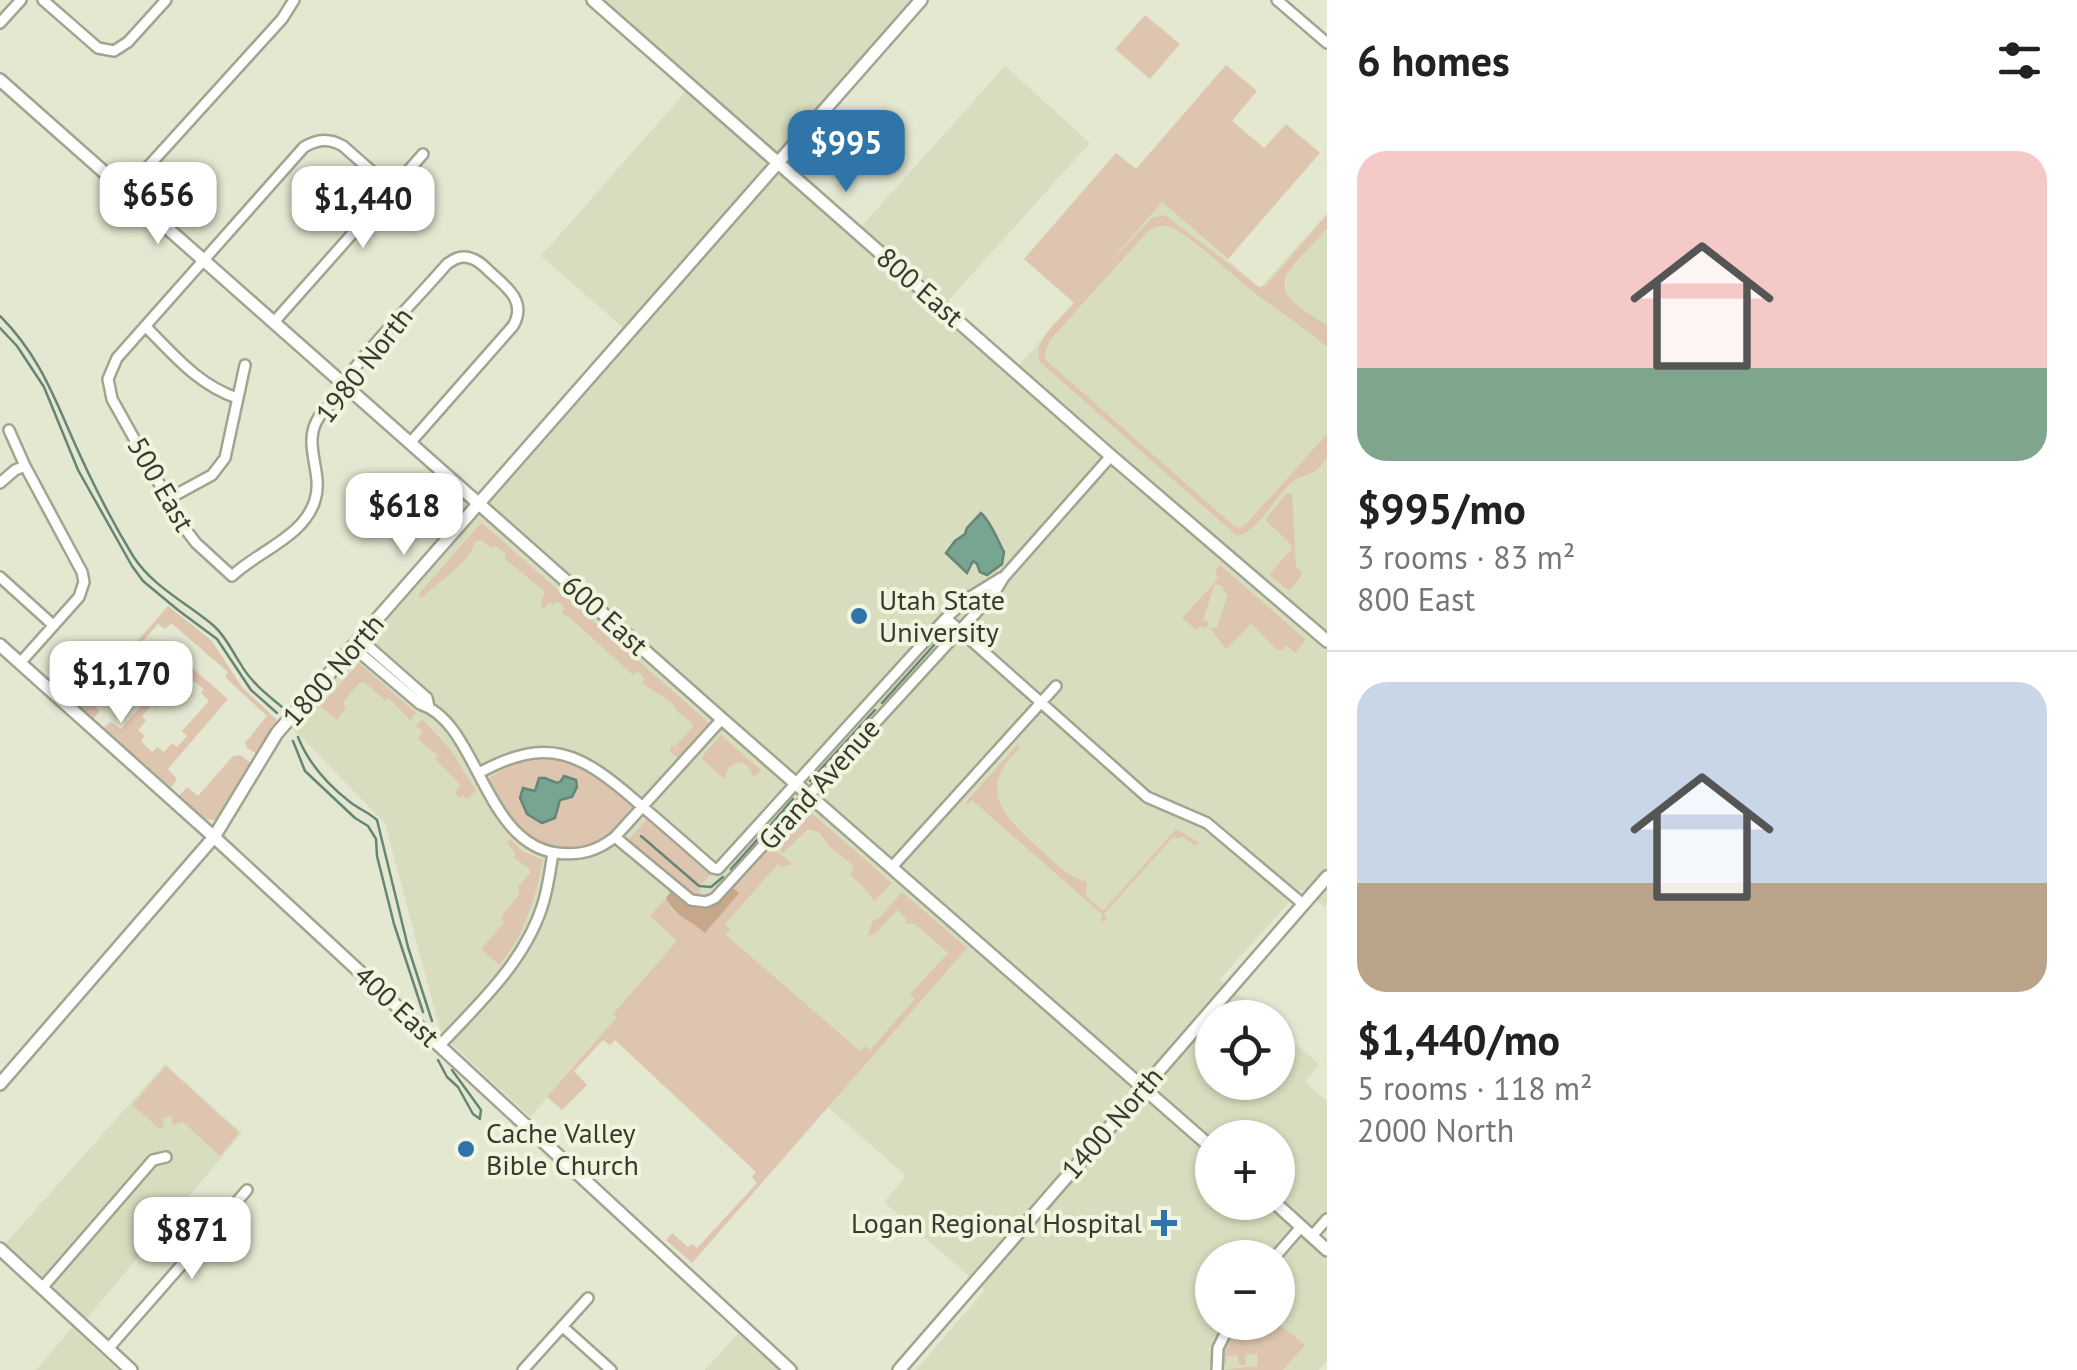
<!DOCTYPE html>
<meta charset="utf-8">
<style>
body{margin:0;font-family:"PT Sans",sans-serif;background:#f2f2f2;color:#222;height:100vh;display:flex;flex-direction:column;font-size:38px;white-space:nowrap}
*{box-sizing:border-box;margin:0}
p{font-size:32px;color:#767676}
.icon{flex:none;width:55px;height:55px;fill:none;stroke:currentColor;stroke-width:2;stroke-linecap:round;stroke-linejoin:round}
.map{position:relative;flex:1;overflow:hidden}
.sheet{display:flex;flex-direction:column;background:#fff;width:750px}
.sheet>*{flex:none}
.fabs{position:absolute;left:1195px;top:1000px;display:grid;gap:20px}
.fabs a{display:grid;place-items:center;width:100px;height:100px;border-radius:50%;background:#fff;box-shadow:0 2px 8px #0004;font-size:50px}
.price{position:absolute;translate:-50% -85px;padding:0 22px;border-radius:20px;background:#fff;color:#222;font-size:32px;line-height:65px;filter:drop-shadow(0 2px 5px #0008)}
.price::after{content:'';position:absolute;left:50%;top:60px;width:30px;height:22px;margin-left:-15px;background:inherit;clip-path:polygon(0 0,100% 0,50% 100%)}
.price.selected{background:#3075aa;color:#fff}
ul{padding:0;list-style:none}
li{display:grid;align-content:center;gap:20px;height:530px;padding:0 30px}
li+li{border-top:2px solid #e0e0e0}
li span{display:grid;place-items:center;height:310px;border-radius:30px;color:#555}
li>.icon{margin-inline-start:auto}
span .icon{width:180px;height:180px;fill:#fffc;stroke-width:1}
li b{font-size:42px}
h2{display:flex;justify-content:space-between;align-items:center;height:120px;padding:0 30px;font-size:42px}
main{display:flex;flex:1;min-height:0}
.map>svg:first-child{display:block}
.built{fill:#d8ddbf;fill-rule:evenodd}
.green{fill:#dec5af;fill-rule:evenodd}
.forest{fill:#c7a689}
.water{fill:#78a592;stroke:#658575;stroke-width:2.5}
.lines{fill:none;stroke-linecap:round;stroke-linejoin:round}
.stream{stroke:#658575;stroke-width:2.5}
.street-casing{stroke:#a1a590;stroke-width:14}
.secondary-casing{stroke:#a1a590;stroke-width:16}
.street{stroke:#fff;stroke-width:9}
.secondary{stroke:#fff;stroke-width:11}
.poi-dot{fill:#3075aa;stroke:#f1f5de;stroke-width:4}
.labels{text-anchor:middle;stroke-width:8;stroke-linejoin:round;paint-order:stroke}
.street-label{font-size:28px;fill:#383a31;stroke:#f1f5de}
.poi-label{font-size:28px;fill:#383a31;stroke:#f1f5de;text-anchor:start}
</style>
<main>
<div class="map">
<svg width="1327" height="1370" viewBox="0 0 1327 1370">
<rect width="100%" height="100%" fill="#e4e8d1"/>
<!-- built -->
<path class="built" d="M602,0H910L768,163L851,238L1005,66L1090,143L938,312L1010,375L1162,202L1260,288L1327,213V903L1324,907L1301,889L1220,979L1263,1017L1212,1018V1082H1278V1029L1319,1064L1305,1082L1327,1101V1224L1309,1244L1327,1260V1361L1319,1370H916L985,1290L884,1202L906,1176L828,1107L858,1071L697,926L530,1117L441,1034L385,823L292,728L635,338L541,256L696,80ZM1212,1138H1278V1202H1212ZM1212,1258H1278V1322H1212Z
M165,1064L242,1133L76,1331L118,1370H36L83,1315L6,1243Z
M748,1322L801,1370H705Z"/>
<!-- green -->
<path class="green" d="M1145,15L1180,44L1150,79L1115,49Z
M1226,65L1257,91L1232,121L1264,148L1286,124L1320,153L1228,259L1162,202L1103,270L1153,217L1165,215L1259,287H1264L1327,215V228C1285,277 1257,284 1327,325V347C1303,326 1276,310 1251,290C1232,275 1190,234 1170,227C1162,224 1155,227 1148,231L1050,340L1044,356L1047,361L1235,527L1240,528L1248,522L1327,434V458C1322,464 1317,471 1310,474C1300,478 1303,474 1295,480C1275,494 1260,531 1237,536L1040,362C1031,340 1061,319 1074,303L1024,259L1116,153L1136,169Z
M1292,493L1296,568L1301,570V576L1289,591L1269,575L1287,554L1292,551L1290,543L1265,520L1286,494Z
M483,524L708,722L709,726L679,759L670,752V748L672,745L681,752L675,746L693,727L692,723L677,711L672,703L642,683L645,679L640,673L636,672L633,675L569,617L562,613L564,609L561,603L556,602L553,605L550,602L544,609L540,606L545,592L510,563L505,559L506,554L496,546L491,548L482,540L475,542C470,563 439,581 422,598L418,595L479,525Z
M1220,565L1306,640L1295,653L1286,645L1282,650L1277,649L1251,624L1226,649L1211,629L1212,627L1217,628L1228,594L1224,592L1222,586L1215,584L1203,620L1209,622L1206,628L1201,627L1196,630L1182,618L1218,579L1215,572Z
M168,606L211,640L242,687L277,720L257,754L247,748L245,743L267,716L225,677L228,672L171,623L165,629L158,624L90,701L99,711L93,720L79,708Z
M182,659L228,699L168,769L177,779L170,789L103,729L110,722L121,729ZM183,677L191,684L194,681L204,689L201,693L209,701L182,731L187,736L177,747L172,743L164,752L157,747L152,752L141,741L145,736L138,730L146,721L142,716L152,705L156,708Z
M359,663L416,713L410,720L388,698L385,700L364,682L359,683L343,702L346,708L337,720L320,706Z
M422,719L450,749L476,791L467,799L463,796L460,798L455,793L461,785L436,760L437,755L418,739L423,732L416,726Z
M721,735L761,770L754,778L747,765L738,762L729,767L724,779L701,758Z
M1017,745L1020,748C973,791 1007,819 1042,851C1056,864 1069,877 1087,882L1086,896L1103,911L1176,829L1200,843L1194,845L1182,836L1178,839L1174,836L1104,914L1107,918L1103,922L1100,919L1103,915L972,800L969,804L966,802Z
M240,755L251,763L215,820L205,819L179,796L187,787L198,796L233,756Z
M548,759C587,765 604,782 632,807V812C577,878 515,851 489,778L512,764Z
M803,810H808L892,883L874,901L861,884L850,875L854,866L829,846L819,832L808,829L783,853L771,843Z
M649,817L712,873L699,887L702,899L688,894L627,841Z
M510,839L522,851L543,860C536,897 524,937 499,965L481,949L504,923L501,917L519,895L518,887L530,873V869L513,857L516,854L507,843Z
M770,845L792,864L783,867L778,864L725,924L730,929L726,935L860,1051L865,1046L870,1050L915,999L910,994L948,953L915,924L905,923L907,919L897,910L875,934L867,936L873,921L879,918L902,892L967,948L692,1263L666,1240L672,1233L688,1247L692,1244L697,1248L757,1183L752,1177L756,1172L615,1040L610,1045L603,1040L574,1071L587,1085L562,1110L547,1097L617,1017L613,1014L677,941L650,916L666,898L671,909L697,926L738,893L732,887Z
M166,1066L239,1133L220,1156L183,1122L173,1125L171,1116L162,1118L164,1128H159L132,1105Z
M1239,1323H1277L1305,1345L1283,1370H1222L1258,1366L1257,1354L1245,1355L1246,1365H1239L1237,1355L1226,1356V1364H1222L1226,1349Z"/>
<!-- forest -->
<path class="forest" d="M732,887L739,893L705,933C691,920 674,916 666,898L672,890C696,914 710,910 732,887Z"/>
<!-- water -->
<path class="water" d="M981,513C991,522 997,539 1004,552L1002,564L987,575L980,572L977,564L973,561L967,573L946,553L955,541L965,534L967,528Z
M564,776L576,780L577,787L572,797L560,800L555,818L542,823L527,814L520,798L523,788L535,791L539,778H545L557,783L561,781Z"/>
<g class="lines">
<!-- stream -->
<path class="stream" d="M0,316C33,349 49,384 67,426C86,470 108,515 133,556C153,587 187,603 214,626C226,637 231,649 240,663C250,681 266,694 282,707
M0,328L17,346L44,387L78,470L132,566L143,581L178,610L217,639L251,690L277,713
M966,610L970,605
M882,703L943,635
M298,737C308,762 328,785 350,802C359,809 368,812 377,820L408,947L432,1021
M293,741L305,771L355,818L368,826L376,839L377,856L394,924L423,1012
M810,781L875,710
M768,828L793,799
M641,836L699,886L711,887L723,877
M731,869L766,830
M438,1060L447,1077L458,1087L473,1114L480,1119
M452,1070L481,1110L480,1117"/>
<!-- street casing -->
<g class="street-casing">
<path id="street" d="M43,0L98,48L114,51L128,42L166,0
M1277,0L1327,43
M0,23L21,0
M392,189L343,146C329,138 318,139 304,147L117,358L108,379L112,399L183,526L196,543L232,576C258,551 304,537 315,500C324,472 301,444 319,417C323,411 329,406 334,400C340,392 344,382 350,374C379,336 415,301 447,264C454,259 461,255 470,258C478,260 484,266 490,272C508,288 527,302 513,326L410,443
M126,191L282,19L294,0
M274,322L423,154
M145,326C173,354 198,385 237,398
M9,430L25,466L82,572L84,582L79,597L20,663
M0,483L15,470L25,466
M168,499L212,475L225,458L245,365
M0,577L53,625
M946,618L1147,797L1207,823L1303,904
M360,639L427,698L429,707
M353,647L420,704C478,722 483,843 557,853C580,856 597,851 615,837L722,719
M479,773C548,735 581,753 637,802C663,824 688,846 713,868L718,869L946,618L967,599L1001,578
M615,837L691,900L706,902L715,898L995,592L1004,577L1111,456
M892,867L1056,686
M440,1045C479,1004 524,962 542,907C548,889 550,871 553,853
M1312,1236L1327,1219
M1274,1258L1301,1227
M42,1288L153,1160L166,1157
M563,1327L611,1370
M108,1349L247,1190
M523,1370L588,1298
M1217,1370L1218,1348L1231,1322"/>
</g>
<!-- secondary casing -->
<g class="secondary-casing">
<path id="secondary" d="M593,0L1111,456L1327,641
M0,80L722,719L1212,1148
M0,645L214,837L790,1370
M0,1084L214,837L277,733L921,0
M1274,1202L1327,1250
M0,1249L131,1370
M899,1370L1327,877"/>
</g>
<!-- street -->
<use href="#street" class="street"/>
<!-- secondary -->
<use href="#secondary" class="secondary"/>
</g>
<!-- markers -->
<g class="poi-dot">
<circle cx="859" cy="616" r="10"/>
<circle cx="466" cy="1149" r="10"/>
<path d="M1159 1208h10v10h10v10h-10v10h-10v-10h-10v-10h10z"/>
</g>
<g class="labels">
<!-- street labels -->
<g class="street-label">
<text transform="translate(920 287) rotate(41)" y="10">800 East</text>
<text transform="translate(364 365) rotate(-52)" y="10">1980 North</text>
<text transform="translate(161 484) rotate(60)" y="10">500 East</text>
<text transform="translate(605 615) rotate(42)" y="10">600 East</text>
<text transform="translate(333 670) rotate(-49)" y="10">1800 North</text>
<text transform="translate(819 784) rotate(-48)" y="10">Grand Avenue</text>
<text transform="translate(397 1006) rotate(43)" y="10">400 East</text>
<text transform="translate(1112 1123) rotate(-49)" y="10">1400 North</text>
</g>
<!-- poi labels -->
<g class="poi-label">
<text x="879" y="610">Utah State<tspan x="879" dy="32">University</tspan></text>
<text x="486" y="1143">Cache Valley<tspan x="486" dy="32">Bible Church</tspan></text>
<text x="1142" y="1233" text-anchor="end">Logan Regional Hospital</text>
</g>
</g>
</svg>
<div class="fabs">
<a><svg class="icon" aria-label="locate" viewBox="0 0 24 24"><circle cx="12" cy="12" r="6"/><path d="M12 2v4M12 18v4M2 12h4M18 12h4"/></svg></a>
<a>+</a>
<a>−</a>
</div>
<b class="price selected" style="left:846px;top:195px">$995</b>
<b class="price" style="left:158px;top:247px">$656</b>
<b class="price" style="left:363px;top:251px">$1,440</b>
<b class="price" style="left:404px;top:558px">$618</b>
<b class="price" style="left:121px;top:726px">$1,170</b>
<b class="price" style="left:192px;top:1282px">$871</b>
</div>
<section class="sheet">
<h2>6 homes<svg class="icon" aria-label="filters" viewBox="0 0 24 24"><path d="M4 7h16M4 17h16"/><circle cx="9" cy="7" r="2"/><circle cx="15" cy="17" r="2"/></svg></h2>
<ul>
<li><span style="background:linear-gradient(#f6c9c9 70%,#7fa58c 0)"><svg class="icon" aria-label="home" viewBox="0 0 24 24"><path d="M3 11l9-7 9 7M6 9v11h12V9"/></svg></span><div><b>$995/mo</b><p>3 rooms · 83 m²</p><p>800 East</p></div></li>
<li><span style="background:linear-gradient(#c9d6e8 65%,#b9a48a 0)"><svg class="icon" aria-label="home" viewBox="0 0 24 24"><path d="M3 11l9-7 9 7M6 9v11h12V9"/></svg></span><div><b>$1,440/mo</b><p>5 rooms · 118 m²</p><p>2000 North</p></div></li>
</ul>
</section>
</main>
